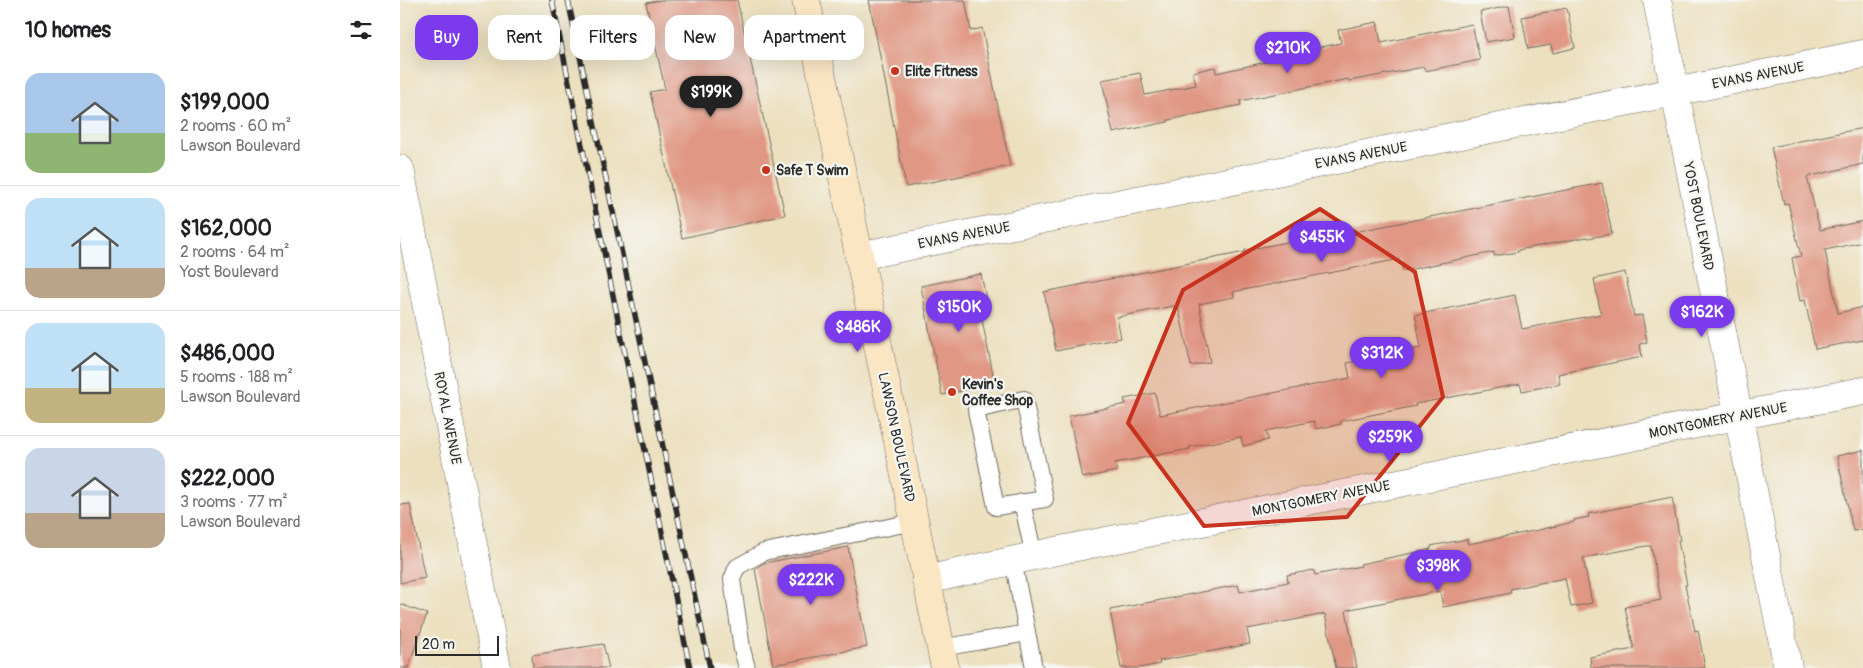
<!DOCTYPE html>
<meta charset="utf-8">
<style>
body{margin:0;font-family:Pangolin,sans-serif;background:#f6f6f6;color:#202124;height:100vh;display:flex;flex-direction:column;font-size:19px;white-space:nowrap}
*{box-sizing:border-box;margin:0}
p{font-size:16px;color:#757577}
.icon{flex:none;width:28px;height:28px;fill:none;stroke:currentColor;stroke-width:2;stroke-linecap:round;stroke-linejoin:round}
.map{position:relative;flex:1;overflow:hidden}
.side{display:flex;flex-direction:column;background:#fff;width:400px}
.side>*{flex:none}
.guide{position:absolute;left:15px;top:15px;width:475px;height:45px;display:flex;gap:10px}
.scale{position:absolute;left:15px;bottom:12px;width:84px;box-sizing:border-box;padding-left:5px;border:2px solid #2b2b2b;border-top:0;font-size:14px;line-height:18px;white-space:nowrap;color:#2b2b2b;-webkit-text-stroke:4px #f6f6f2;paint-order:stroke}
.price{position:absolute;translate:-50% -42px;padding:0 11px;border-radius:18px;background:#7c3aed;color:#fff;font-size:16px;line-height:32px;filter:drop-shadow(0 1px 2px #0008)}
.price::after{content:'';position:absolute;left:50%;top:30px;width:15px;height:11px;margin-left:-8px;background:inherit;clip-path:polygon(0 0,100% 0,50% 100%)}
.price.on{background:#222;color:#fff}
ul{padding:0;list-style:none}
li{display:flex;align-items:center;gap:15px;height:125px;padding:0 25px}
li+li{border-top:1px solid #e0e0e0}
li span{display:grid;place-items:center;flex:none;width:140px;height:100px;border-radius:15px;color:#555}
li>.icon{margin-inline-start:auto}
span .icon{width:60px;height:60px;fill:#fffc;stroke-width:1}
li b{font-size:21px}
h2{display:flex;justify-content:space-between;align-items:center;height:60px;padding:0 25px;font-size:21px}
.tag{padding:0 18px;border-radius:15px;background:#fff;box-shadow:0 5px 20px #0002;font-size:18px;line-height:45px}
.tag.on{background:#7c3aed;color:#fff}
main{display:flex;flex:1;min-height:0}
.map>svg:first-child{display:block}
.building{fill:#e09783}
.lines{fill:none;stroke-linecap:round;stroke-linejoin:round}
.service-casing{stroke:#6f6a5f;stroke-width:18}
.minor-casing{stroke:#6f6a5f;stroke-width:29}
.secondary-casing{stroke:#6f6a5f;stroke-width:29}
.service{stroke:#fff;stroke-width:16}
.minor{stroke:#fff;stroke-width:28}
.secondary{stroke:#fbe6c4;stroke-width:28}
.rail-casing{stroke:#2b2b2b;stroke-width:5.5}
.rail{stroke:#f6f6f2;stroke-width:4;stroke-dasharray:11;stroke-linecap:butt}
.marked{fill:#c8321e;fill-opacity:0.2;stroke:#c8321e;stroke-width:4;stroke-linejoin:round}
.poi-dot{fill:#c8321e;stroke:#f6f6f2;stroke-width:2}
.labels{text-anchor:middle;stroke-width:4.5;stroke-linejoin:round;paint-order:stroke}
.poi-label{font-size:14px;font-weight:bold;fill:#2b2b2b;stroke:#f6f6f2;text-anchor:start}
.street-label{font-size:14px;fill:#2b2b2b;stroke:#f6f6f2}
</style>
<main>
<section class="side">
<h2>10 homes<svg class="icon" aria-label="filters" viewBox="0 0 24 24"><path d="M4 7h16M4 17h16"/><circle cx="9" cy="7" r="2"/><circle cx="15" cy="17" r="2"/></svg></h2>
<ul>
<li><span style="background:linear-gradient(#a9c7e8 60%,#8fb573 0)"><svg class="icon" aria-label="home" viewBox="0 0 24 24"><path d="M3 11l9-7 9 7M6 9v11h12V9"/></svg></span><div><b>$199,000</b><p>2 rooms · 60 m²</p><p>Lawson Boulevard</p></div></li>
<li><span style="background:linear-gradient(#bfe0f5 70%,#b9a48a 0)"><svg class="icon" aria-label="home" viewBox="0 0 24 24"><path d="M3 11l9-7 9 7M6 9v11h12V9"/></svg></span><div><b>$162,000</b><p>2 rooms · 64 m²</p><p>Yost Boulevard</p></div></li>
<li><span style="background:linear-gradient(#bfe0f5 65%,#c2b280 0)"><svg class="icon" aria-label="home" viewBox="0 0 24 24"><path d="M3 11l9-7 9 7M6 9v11h12V9"/></svg></span><div><b>$486,000</b><p>5 rooms · 188 m²</p><p>Lawson Boulevard</p></div></li>
<li><span style="background:linear-gradient(#c9d6e8 65%,#b9a48a 0)"><svg class="icon" aria-label="home" viewBox="0 0 24 24"><path d="M3 11l9-7 9 7M6 9v11h12V9"/></svg></span><div><b>$222,000</b><p>3 rooms · 77 m²</p><p>Lawson Boulevard</p></div></li>
</ul>
</section>
<div class="map">
<svg width="1463" height="668" viewBox="0 0 1463 668">
<rect width="100%" height="100%" fill="#f6f6f2"/>
<filter id="ink" filterUnits="userSpaceOnUse"><feTurbulence type="fractalNoise" baseFrequency=".02" numOctaves="2"/><feDisplacementMap in="SourceGraphic" scale="10" xChannelSelector="R" yChannelSelector="G"/><feConvolveMatrix kernelMatrix="1 2 1 2 8 2 1 2 1" color-interpolation-filters="sRGB"/></filter>
<filter id="wash" filterUnits="userSpaceOnUse"><feTurbulence type="fractalNoise" baseFrequency=".0096" numOctaves="4" result="noise"/><feDisplacementMap in="SourceGraphic" scale="20" xChannelSelector="R" yChannelSelector="G"/><feGaussianBlur stdDeviation="1.12" result="paint"/><feColorMatrix in="noise" values="0 0 0 0 0 0 0 0 0 0 0 0 0 0 0 0 0 1.4 0 .05"/><feComposite in="paint" operator="in"/></filter>
<g filter="url(#wash)">
<rect width="100%" height="100%" fill="#ece0bf"/>
<g id="blocks">
<!-- building -->
<path class="building" d="M261,0H337L385,215L282,238L250,92L265,89L246,3Z
M469,0H565L571,31L582,28L610,166L506,187Z
M1109,6L1115,37L1086,42L1080,12Z
M1167,8L1175,48L1153,53L1151,45L1128,49L1122,17Z
M977,22L981,43L1072,24L1080,60L1025,71L1024,67L949,81L948,79L840,101L841,105L768,120V122L713,133L702,80L740,73L745,95L796,85L793,72L815,67L816,73L866,62L864,52L893,47L894,52L941,43L938,30Z
M1463,128V164L1407,177L1420,230L1463,221V242L1425,250L1438,313L1463,307V340L1415,349L1405,300L1400,301L1392,258L1401,256L1388,203L1384,204L1371,147Z
M1202,183L1212,234L1188,238L1187,237L1118,250V252L1094,256V252L1003,271L1000,259L833,292L834,297L799,304L810,362L791,366L778,305L717,317L721,338L656,351L644,292L845,252V250L898,240V243Z
M1225,272L1234,316L1242,315L1247,342L1240,344L1242,357L1158,374L1160,384L1122,391L1120,384L1015,404L1016,406L941,421V424L916,429L914,421L866,431L868,440L843,446L841,437L789,447L790,449L715,463L717,471L682,478L669,416L726,404L724,399L755,393L760,415L950,378L947,363L1021,348L1015,315L1115,295L1122,329L1201,314L1194,279Z
M581,274L589,314L581,315L595,384L542,395L521,286Z
M1463,450V530L1453,531L1437,456Z
M1272,497L1280,540L1278,541L1287,585H1285L1295,631L1298,630L1305,668H1191L1190,657L1234,649L1225,607L1261,600L1251,546H1246L1183,558L1192,603L1171,607L1165,578L1110,589L1111,593L1043,607L1040,591L946,610L957,668H936L925,614L847,629L850,644L759,661L760,664L739,668H721L710,610L838,585L840,592L888,582L887,575L914,570L915,575L961,566L960,564L1031,549V546L1067,539L1068,544L1129,532L1174,522V520L1189,517L1188,514Z
M10,504L25,578L0,583V505Z
M448,547L467,647L373,665L355,569L364,563Z
M0,604L27,614L8,668H0Z
M203,644L209,668H133L132,655Z"/>
</g>
</g>
<g filter="url(#ink)">
<use href="#blocks" fill-opacity="0" stroke="#6f6a5f" stroke-width="1"/>
<g class="lines">
<!-- service casing -->
<g class="service-casing">
<path id="service" d="M624,399L645,499L596,507L576,410Z
M622,502L634,556
M613,560L634,668
M541,648L627,633
M347,668L342,649L332,579L337,567L364,552L514,522"/>
</g>
<!-- minor casing -->
<g class="minor-casing">
<path id="minor" d="M1257,0L1388,668
M0,169L97,668
M459,256L1463,54
M526,580L656,551L1463,391"/>
</g>
<!-- secondary casing -->
<g class="secondary-casing">
<path id="secondary" d="M406,0L545,668"/>
</g>
<!-- service -->
<use href="#service" class="service"/>
<!-- minor -->
<use href="#minor" class="minor"/>
<!-- secondary -->
<use href="#secondary" class="secondary"/>
<!-- rail casing -->
<g class="rail-casing">
<path id="rail" d="M152,0L290,668
M168,0L310,668"/>
</g>
<!-- rail -->
<use href="#rail" class="rail"/>
</g>
</g>
<!-- marked area -->
<path class="marked" d="M920,209L1015,272L1043,397L947,517L804,526L728,423L783,290Z"/>
<!-- markers -->
<g class="poi-dot">
<circle cx="495" cy="71" r="5"/>
<circle cx="366" cy="170" r="5"/>
<circle cx="552" cy="392" r="5"/>
</g>
<g class="labels">
<!-- poi labels -->
<g class="poi-label">
<text x="505" y="76">Elite Fitness</text>
<text x="376" y="175">Safe T Swim</text>
<text x="562" y="389">Kevin's<tspan x="562" dy="16">Coffee Shop</tspan></text>
</g>
<!-- street labels -->
<g class="street-label">
<text transform="translate(1358 75) rotate(-11)" y="5">EVANS AVENUE</text>
<text transform="translate(961 155) rotate(-11)" y="5">EVANS AVENUE</text>
<text transform="translate(1299 216) rotate(79)" y="5">YOST BOULEVARD</text>
<text transform="translate(564 235) rotate(-11)" y="5">EVANS AVENUE</text>
<text transform="translate(48 418) rotate(79)" y="5">ROYAL AVENUE</text>
<text transform="translate(1318 420) rotate(-11)" y="5">MONTGOMERY AVENUE</text>
<text transform="translate(497 437) rotate(78)" y="5">LAWSON BOULEVARD</text>
<text transform="translate(921 498) rotate(-11)" y="5">MONTGOMERY AVENUE</text>
</g>
</g>
</svg>
<div class="scale">20 m</div>
<b class="price" style="left:888px;top:74px">$210K</b>
<b class="price on" style="left:311px;top:118px">$199K</b>
<b class="price" style="left:922px;top:263px">$455K</b>
<b class="price" style="left:559px;top:333px">$150K</b>
<b class="price" style="left:1302px;top:338px">$162K</b>
<b class="price" style="left:458px;top:353px">$486K</b>
<b class="price" style="left:982px;top:379px">$312K</b>
<b class="price" style="left:990px;top:463px">$259K</b>
<b class="price" style="left:1038px;top:592px">$398K</b>
<b class="price" style="left:411px;top:606px">$222K</b>
<div class="guide">
<a class="tag on">Buy</a>
<a class="tag">Rent</a>
<a class="tag">Filters</a>
<a class="tag">New</a>
<a class="tag">Apartment</a>
</div>
</div>
</main>
